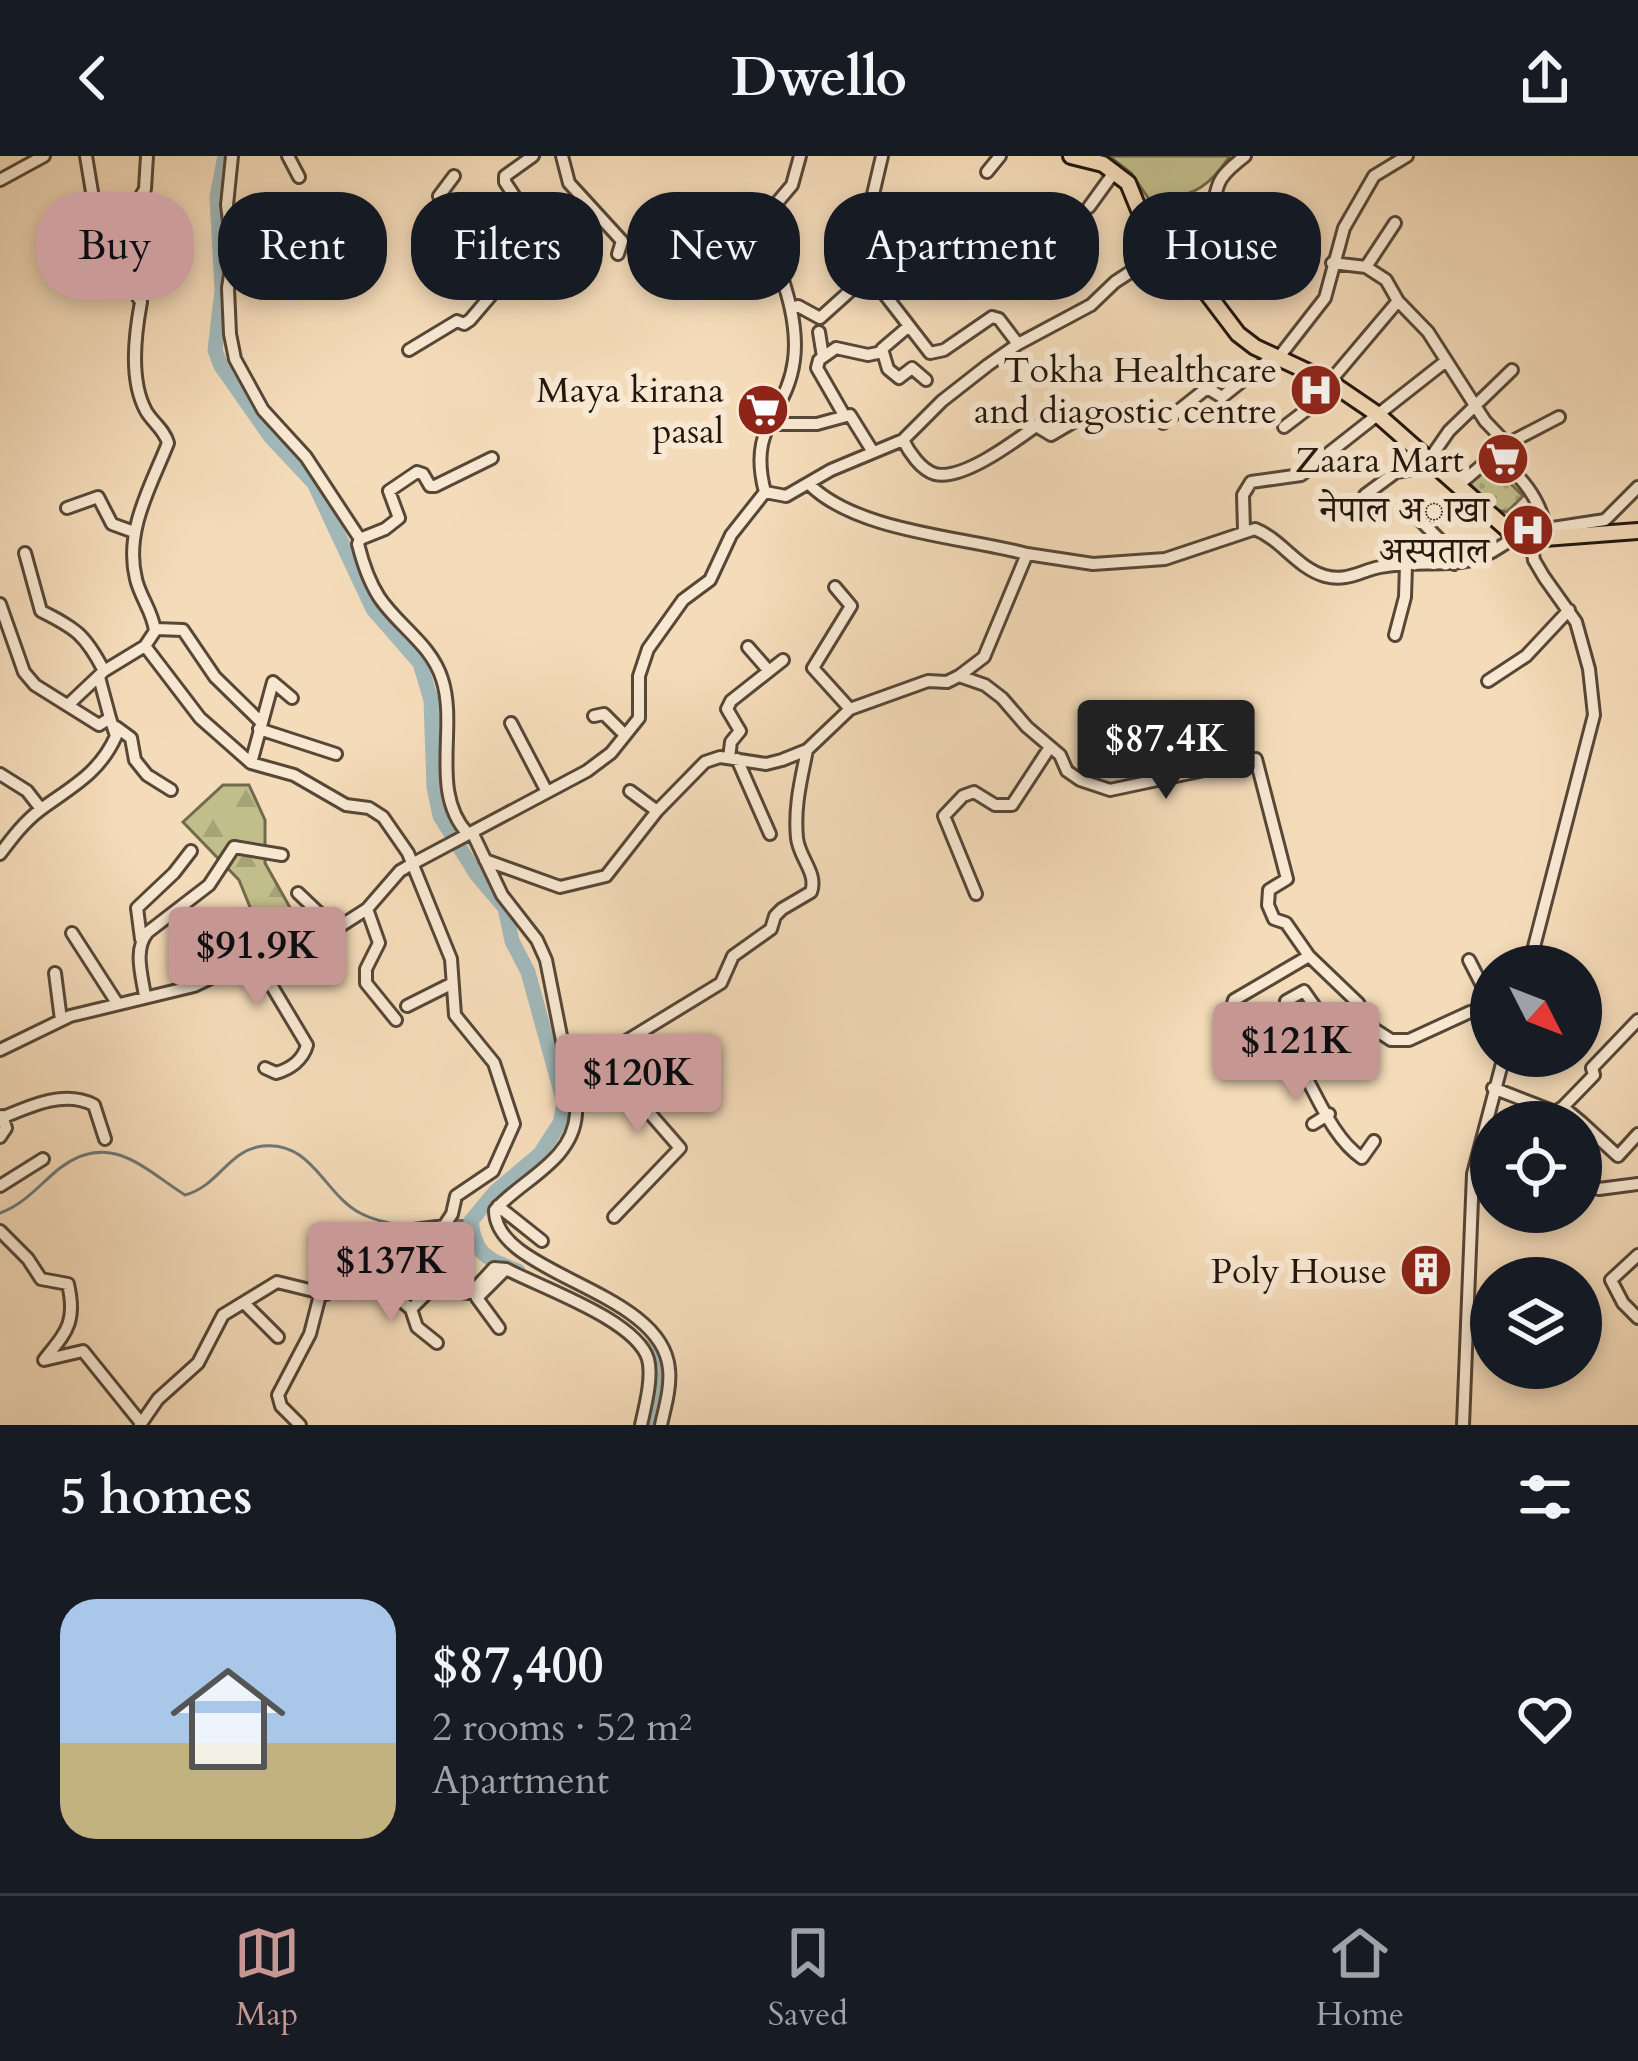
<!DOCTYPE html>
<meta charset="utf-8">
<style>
body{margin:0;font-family:Cardo,"Noto Serif Devanagari",serif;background:#20242c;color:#f1f3f6;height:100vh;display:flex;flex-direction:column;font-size:45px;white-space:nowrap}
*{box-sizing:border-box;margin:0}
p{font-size:39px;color:#9ea1a6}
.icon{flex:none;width:66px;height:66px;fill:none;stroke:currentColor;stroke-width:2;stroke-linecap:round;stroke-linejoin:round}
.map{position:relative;height:1269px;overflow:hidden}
.drawer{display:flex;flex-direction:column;background:#171b24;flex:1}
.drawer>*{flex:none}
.hud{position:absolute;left:36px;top:36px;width:1566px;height:108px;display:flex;gap:24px}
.needle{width:78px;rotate:132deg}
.tools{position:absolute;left:1470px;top:789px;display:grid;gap:24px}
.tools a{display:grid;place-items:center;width:132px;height:132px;border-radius:50%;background:#171b24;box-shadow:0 6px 18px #0003;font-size:60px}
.price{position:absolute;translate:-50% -102px;padding:0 27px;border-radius:12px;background:#c59692;color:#111;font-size:39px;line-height:78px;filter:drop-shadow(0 3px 6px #0008)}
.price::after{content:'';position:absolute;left:50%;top:72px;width:36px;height:27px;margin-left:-18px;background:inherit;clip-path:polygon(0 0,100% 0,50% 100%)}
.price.selected{background:#222;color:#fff}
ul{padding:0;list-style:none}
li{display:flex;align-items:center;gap:36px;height:300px;padding:0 60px}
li+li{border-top:3px solid #363941}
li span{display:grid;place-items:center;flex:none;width:336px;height:240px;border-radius:36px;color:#555}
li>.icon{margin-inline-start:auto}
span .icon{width:144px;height:144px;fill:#fffc;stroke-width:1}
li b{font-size:51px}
h2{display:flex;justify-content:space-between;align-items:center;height:144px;padding:0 60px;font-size:51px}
.pill{padding:0 42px;border-radius:48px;background:#171b24;box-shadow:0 6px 18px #0003;font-size:42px;line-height:108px}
.pill.selected{background:#c59692;color:#111}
header{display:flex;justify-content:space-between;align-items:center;height:156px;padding:0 60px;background:#171b24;font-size:54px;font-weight:700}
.tabs{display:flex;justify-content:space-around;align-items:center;height:168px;border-top:3px solid #363941;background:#171b24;font-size:33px;color:#9ea1a6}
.tabs a{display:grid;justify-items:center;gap:6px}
.tabs .selected{color:#c59692}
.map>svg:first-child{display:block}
.grass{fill:url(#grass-dots);stroke:#716a4c;stroke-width:3}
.forest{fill:url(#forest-firs);stroke:#716a4c;stroke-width:3}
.pitch{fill:#c1be8b;stroke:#716a4c;stroke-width:3}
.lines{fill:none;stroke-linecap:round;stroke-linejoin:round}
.stream{stroke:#6e7774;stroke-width:3}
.river{stroke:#a1b8ba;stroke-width:15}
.minor-casing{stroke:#564737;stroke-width:16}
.major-casing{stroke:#21160c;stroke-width:20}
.minor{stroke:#f8e8d2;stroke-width:10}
.major{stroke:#f4dbb9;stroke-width:14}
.labels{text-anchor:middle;stroke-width:12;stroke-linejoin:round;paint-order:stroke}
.poi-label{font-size:36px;fill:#21160c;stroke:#f8e8d2;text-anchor:end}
</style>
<header><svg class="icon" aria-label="back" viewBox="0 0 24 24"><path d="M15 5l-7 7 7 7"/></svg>Dwello<svg class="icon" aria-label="share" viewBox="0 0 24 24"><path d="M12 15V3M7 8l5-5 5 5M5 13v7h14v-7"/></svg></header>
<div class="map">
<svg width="1638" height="1269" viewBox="0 0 1638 1269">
<defs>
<pattern id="grass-dots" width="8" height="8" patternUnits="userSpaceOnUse" patternTransform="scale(3)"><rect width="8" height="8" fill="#c1be8b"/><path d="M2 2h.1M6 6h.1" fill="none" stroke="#a6a377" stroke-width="1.8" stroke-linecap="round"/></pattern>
<pattern id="forest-firs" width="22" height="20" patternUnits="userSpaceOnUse" patternTransform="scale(3)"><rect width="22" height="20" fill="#c1be8b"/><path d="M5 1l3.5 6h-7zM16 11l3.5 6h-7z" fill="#a6a377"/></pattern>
</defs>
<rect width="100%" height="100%" fill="#f4dbb9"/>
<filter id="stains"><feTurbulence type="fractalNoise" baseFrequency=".00167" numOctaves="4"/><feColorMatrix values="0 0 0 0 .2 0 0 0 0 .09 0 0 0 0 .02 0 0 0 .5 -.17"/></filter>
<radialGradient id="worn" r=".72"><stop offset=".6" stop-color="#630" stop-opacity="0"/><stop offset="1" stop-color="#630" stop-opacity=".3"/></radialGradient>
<!-- grass -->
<path class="grass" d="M1490,307L1523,340L1507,356L1496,354L1467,325Z"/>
<!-- forest -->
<path class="forest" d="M223,629H249L265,664V707L301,771L265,788L239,724L183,666Z"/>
<!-- pitch -->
<path class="pitch" d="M1109,0H1230C1206,36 1192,37 1153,49L1131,17Z"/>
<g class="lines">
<!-- stream -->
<path class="stream" d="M0,1057C25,1048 40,1028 60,1012C110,974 144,1013 185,1039C219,1030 228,994 263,990C312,985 324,1038 360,1057C373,1064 392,1068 406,1070
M451,1064L471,1065"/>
<!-- river -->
<path class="river" d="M225,0L217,41L222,134L215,194L221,210L270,280L314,327L373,453L420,507L431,544L434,631L440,660L477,719L505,752L512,785L528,816L564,947L560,967L540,998L495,1036L471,1065C475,1100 488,1103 518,1115
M645,1191L657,1211L652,1269"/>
<!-- minor casing -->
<g class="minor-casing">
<path id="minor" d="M232,0L227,49L233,99L228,132L230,178L235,203L263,254L306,301L360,383
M288,0L299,21
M562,0L569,27L622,85L618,98
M987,16L1000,0
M454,20L439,40L458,58L470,79L481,82
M0,24L44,0
M521,50L532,98
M1089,51L1115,15
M96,57L135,50L145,33L147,0
M709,67L734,46L757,70L765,68
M529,82L565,75L593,55
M851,91L867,64L882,0
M429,93L455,55
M1332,107L1366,111L1386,124L1398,145L1428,176L1485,265L1507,288
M1366,111L1395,67
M1188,112C1193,96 1204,82 1209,66C1220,29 1210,27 1245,0
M791,152L798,150L820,162L860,126L872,122L930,197L944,194L992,161L999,163L1018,188
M909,170L882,193L888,213L899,222L912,212L926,224
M819,176L823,201
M409,194L457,165L464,168L470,164L505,123L481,82L521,50L505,26V20L533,0
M1279,201L1325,142L1344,72L1374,20L1407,0
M844,259L817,212L819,204L836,192L868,199L882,196
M1163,267L1207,232L1222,241L1275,199
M767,268H817L850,259L873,296
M1284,271L1305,255L1398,145
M903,284C909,296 921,314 935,318C962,325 1014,286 1036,270L1051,279L1092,255L1100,260
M1495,296C1519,320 1539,339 1546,373
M1460,328L1507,288L1559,261
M810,329C858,376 964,381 1027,398
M765,336L786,340L831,314L903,284L942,245L988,209L1018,188L1091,149L1115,126L1164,94
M765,336C747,269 787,259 794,204C800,158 777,111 765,68L770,55L792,29L800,0
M1365,339L1396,316L1424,311L1449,275L1512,214
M67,352L98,341L112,368L134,376
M1414,358L1444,388L1454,408
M1244,374L1243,339L1251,326L1301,319L1446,205
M25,397L41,455C75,472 85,478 104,515
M835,431L851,450L813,512L850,553
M0,448L24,516L35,529L99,569L110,562L99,521
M156,473L183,474L215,521L261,566
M1395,479L1405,441L1406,410
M145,490L200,562L251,607L294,619L346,649L369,652L383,661L408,697L451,803L455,859L494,907L514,968L493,1015L456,1040L452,1058L422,1103C434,1121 448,1138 471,1137L494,1112L506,1113C542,1132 636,1164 648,1203C653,1221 645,1251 641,1269
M748,491L769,515
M959,520L985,529L1002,542L1027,571L1060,599L1067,615L1080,624L1110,634L1256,603L1287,723L1269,734L1268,749L1274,763L1286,767L1309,800L1358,847L1374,873L1391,884H1409L1470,856H1477L1491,872
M1488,525L1526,500L1569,454
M68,549L104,515L145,490L155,475C153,456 140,441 136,423C124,375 151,330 168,287C164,273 153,267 146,255C129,224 135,178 141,146L129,127L105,114L86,0
M594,560L604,558L624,578
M511,567L546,634
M116,571L131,582L135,604L147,619L171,634
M259,573L336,598
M729,602L731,586L740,575L727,553L731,545L783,504
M737,603L770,678
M251,607L273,526L292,542
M0,618L27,635L41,653
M630,635L657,655
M472,676L502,739L537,784L546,804L569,920
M468,678C429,636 458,572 442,523C431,488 398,470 379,441C370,427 362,404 358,388L360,383L385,373L399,362L389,335L417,316L423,318L430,330H435L492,302
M0,698C12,682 24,666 40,654C71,631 99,618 116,580L110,562
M485,704L560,731L606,720L657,655L705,606L720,601L766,608L782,604L807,594L850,553L928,525L947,526L959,520L984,501L1027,398L1093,408L1165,403L1255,373C1282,384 1297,412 1325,420C1347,426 1360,415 1380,411C1435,400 1465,422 1515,380
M298,737L320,758L342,769
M976,738L944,660L963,640L974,636L995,649H1012L1050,591
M367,753L379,787L366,813V827L396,864
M72,777L117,847
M141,783L137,752L174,717L191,695
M255,802L307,889C303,904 290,913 276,917L265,912
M1469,804L1489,843L1473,856
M1529,810L1594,559L1589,513L1576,466L1544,421L1534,404L1531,383L1546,373L1605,364L1638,331
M55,817L61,864
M145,840C142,820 133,793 148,776L209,729L234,691L282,699
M1286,845L1304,835L1332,875
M1358,847C1339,868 1324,893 1298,907C1317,938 1332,982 1362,1002L1374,985
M407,850L451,828
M1232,871L1229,862L1234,844L1309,800
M0,894L70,860L194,830L265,796L342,769L367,753L400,715L412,708L587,615L611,597L639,562V520L648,493L683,444L710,424L731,379L765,336
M608,896L633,938L680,992L614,1061
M1283,903L1290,913L1298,907
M1493,932L1555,956L1563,951
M4,961C32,949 65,934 94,949L105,983
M1581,966L1563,951L1594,919L1592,912L1638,864
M1581,966L1618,1000L1638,978
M1313,968L1329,958
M0,981L6,972L2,960
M1581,1021L1599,1033L1638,1028
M0,1030L43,1003
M498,1050L542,1085
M0,1075L28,1103L41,1123L68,1128C77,1167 66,1176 44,1204L83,1195L141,1267
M1638,1099L1611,1124L1623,1147L1638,1162
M367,1117L411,1153L417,1171L437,1187
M245,1148L278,1181
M411,1153L439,1125
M499,1172L477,1142L506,1113
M140,1269L158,1243L198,1207L223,1159L277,1126L326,1138L367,1117L406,1075L445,1070
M300,1269L281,1250L278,1239L310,1178L320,1139
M661,1269C665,1251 671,1231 669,1213C662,1133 494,1119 495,1054C521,1024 573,1005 576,958C577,947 571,931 569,920L721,827L733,800L771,773L775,760L782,753L811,736C818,717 799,702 797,682C794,650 801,624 807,594
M1463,1269L1473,1018L1504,900"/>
</g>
<!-- major casing -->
<g class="major-casing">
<path id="major" d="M1071,0L1103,8L1128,27L1148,76L1188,112L1238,178L1255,191L1330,226L1377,258L1515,380L1531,383L1638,375"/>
</g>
<!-- minor -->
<use href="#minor" class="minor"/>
<!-- major -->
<use href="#major" class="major"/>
</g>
<!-- icons -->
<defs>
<g id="hospital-disc" transform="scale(2.7)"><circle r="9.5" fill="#8f2418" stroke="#f8e8d2"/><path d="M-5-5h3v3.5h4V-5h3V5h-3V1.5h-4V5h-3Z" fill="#fff"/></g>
<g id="supermarket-disc" transform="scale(2.7)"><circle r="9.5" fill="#8f2418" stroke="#f8e8d2"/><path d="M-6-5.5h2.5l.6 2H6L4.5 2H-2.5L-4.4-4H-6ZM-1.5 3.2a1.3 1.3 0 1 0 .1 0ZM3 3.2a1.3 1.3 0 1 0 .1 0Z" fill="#fff"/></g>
<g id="building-disc" transform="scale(2.7)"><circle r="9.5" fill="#8f2418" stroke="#f8e8d2"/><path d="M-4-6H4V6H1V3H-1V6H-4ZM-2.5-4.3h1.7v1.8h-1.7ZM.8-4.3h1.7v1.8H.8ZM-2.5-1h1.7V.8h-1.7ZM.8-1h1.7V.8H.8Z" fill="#fff"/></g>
</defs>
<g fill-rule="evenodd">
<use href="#hospital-disc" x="1316" y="234"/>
<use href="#supermarket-disc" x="763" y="254"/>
<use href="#supermarket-disc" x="1503" y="303"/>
<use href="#hospital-disc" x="1528" y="374"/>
<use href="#building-disc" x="1426" y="1114"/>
</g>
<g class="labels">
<!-- poi labels -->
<g class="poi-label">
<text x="1277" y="226">Tokha Healthcare<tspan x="1277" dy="41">and diagostic centre</tspan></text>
<text x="724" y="246">Maya kirana<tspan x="724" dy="41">pasal</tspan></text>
<text x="1464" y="316">Zaara Mart</text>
<text x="1489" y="366">नेपाल अाखा<tspan x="1489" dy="41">अस्पताल</tspan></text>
<text x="1387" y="1127">Poly House</text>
</g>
</g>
<rect width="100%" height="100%" filter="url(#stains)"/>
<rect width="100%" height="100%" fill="url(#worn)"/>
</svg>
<div class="tools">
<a><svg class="needle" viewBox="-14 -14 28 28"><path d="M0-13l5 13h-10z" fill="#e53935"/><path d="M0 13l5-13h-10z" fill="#9ea1a6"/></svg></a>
<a><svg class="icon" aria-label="locate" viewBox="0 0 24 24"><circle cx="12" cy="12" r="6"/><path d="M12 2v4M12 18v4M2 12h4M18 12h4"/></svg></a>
<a><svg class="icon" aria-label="layers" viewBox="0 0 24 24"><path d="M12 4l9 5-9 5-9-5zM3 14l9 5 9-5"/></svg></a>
</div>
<b class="price selected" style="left:1166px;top:646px">$87.4K</b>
<b class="price" style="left:257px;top:853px">$91.9K</b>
<b class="price" style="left:1296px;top:948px">$121K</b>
<b class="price" style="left:638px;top:980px">$120K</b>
<b class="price" style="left:391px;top:1168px">$137K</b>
<div class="hud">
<a class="pill selected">Buy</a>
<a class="pill">Rent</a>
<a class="pill">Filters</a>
<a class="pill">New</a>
<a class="pill">Apartment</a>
<a class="pill">House</a>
</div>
</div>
<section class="drawer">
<h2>5 homes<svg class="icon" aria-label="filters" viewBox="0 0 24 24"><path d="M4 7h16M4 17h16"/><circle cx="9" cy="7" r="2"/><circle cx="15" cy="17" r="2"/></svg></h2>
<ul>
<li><span style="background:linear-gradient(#a9c7e8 60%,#c2b280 0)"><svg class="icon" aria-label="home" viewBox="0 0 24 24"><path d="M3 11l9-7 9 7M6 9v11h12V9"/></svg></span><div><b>$87,400</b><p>2 rooms · 52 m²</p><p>Apartment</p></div><svg class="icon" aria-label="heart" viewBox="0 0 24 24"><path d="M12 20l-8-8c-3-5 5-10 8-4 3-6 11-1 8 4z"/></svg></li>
</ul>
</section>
<nav class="tabs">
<a class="selected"><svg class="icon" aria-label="map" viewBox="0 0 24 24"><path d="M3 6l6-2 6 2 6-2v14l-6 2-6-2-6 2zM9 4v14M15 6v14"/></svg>Map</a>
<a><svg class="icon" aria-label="saved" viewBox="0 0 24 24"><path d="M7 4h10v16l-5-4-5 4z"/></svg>Saved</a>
<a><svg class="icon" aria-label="home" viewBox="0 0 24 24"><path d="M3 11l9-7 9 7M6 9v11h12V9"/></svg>Home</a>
</nav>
